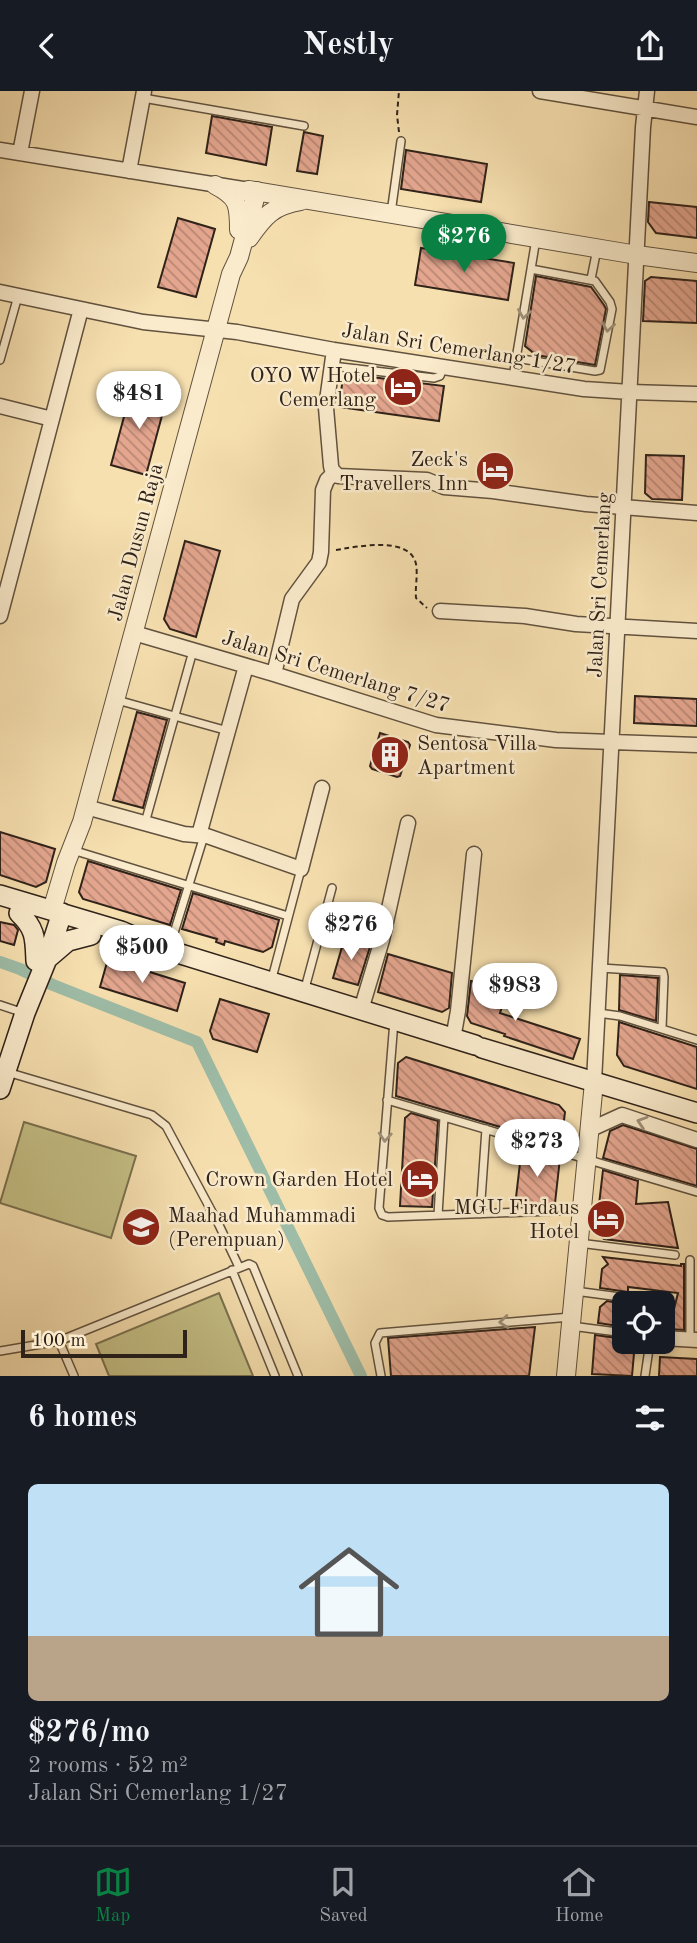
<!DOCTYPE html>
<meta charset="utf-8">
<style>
body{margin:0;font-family:"Old Standard TT",serif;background:#20242c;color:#f1f3f6;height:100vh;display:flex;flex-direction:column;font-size:26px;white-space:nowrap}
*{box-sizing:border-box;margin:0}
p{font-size:23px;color:#9ea1a6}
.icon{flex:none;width:38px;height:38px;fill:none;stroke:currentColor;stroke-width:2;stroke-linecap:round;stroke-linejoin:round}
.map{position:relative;height:1285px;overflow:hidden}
.details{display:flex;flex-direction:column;background:#171b24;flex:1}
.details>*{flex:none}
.buttons{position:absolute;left:612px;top:1200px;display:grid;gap:14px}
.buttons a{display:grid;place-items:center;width:63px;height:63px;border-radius:10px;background:#171b24;box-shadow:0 4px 10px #0003;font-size:35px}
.scale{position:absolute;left:21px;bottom:18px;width:166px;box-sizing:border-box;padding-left:7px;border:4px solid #2f2219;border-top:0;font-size:19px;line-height:24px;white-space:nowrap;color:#2f2219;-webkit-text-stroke:5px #faebcc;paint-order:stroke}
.price{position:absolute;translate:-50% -60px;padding:0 16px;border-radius:24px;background:#fff;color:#222;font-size:23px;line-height:46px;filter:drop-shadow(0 2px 4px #0008)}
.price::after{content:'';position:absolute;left:50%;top:42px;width:21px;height:16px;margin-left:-10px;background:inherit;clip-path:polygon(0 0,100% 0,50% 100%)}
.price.current{background:#0b8043;color:#fff}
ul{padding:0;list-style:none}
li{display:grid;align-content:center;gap:14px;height:371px;padding:0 28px}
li+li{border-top:2px solid #363941}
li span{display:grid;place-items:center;height:217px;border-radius:10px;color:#555}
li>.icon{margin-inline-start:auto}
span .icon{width:126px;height:126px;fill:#fffc;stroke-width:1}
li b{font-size:30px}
h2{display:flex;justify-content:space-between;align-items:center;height:84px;padding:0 28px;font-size:30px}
header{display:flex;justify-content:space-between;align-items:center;height:91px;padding:0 28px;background:#171b24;font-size:32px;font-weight:800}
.tab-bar{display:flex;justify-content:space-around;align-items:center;height:98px;border-top:2px solid #363941;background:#171b24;font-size:19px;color:#9ea1a6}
.tab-bar a{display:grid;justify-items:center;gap:4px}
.tab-bar .current{color:#0b8043}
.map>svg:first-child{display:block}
.garden{fill:#c5c086;stroke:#7a7150;stroke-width:2}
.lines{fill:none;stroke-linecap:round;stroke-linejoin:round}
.canal{stroke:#9ebda8;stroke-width:12}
.building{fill:url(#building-back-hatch);stroke:#2f2219;stroke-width:2}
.service-casing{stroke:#61523f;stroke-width:10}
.minor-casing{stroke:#61523f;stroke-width:17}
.tertiary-casing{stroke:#61523f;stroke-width:20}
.secondary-casing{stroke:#2f2219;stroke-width:22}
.path{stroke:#2f2219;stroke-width:2;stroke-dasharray:5 3.5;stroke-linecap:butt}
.service{stroke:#faebcc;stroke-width:7}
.minor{stroke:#faebcc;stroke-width:14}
.tertiary{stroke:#faebcc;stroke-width:18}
.secondary{stroke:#faebcc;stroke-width:19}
.oneway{stroke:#9f917b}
.labels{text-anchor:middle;stroke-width:5;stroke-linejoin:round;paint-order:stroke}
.street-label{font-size:21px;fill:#2f2219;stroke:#faebcc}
.poi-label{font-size:21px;fill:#2f2219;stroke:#faebcc;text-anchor:end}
</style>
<header><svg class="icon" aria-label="back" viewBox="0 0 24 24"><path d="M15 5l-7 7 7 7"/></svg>Nestly<svg class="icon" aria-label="share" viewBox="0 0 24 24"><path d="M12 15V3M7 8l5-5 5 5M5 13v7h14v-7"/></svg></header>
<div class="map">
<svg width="697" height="1285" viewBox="0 0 697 1285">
<defs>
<pattern id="building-back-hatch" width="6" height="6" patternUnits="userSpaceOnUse" patternTransform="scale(1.75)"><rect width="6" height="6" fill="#e4a68f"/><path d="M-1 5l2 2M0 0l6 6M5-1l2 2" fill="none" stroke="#b98774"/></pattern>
</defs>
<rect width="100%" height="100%" fill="#f7e0b0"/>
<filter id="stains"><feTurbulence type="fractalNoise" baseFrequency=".00286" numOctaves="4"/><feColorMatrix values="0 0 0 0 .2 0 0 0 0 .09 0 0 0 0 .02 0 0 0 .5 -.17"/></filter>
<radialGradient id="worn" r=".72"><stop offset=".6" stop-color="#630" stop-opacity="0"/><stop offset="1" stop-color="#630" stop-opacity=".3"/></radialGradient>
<!-- garden -->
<path class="garden" d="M24,1031L136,1065L111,1147L0,1112Z
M219,1202L253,1285H109L96,1253Z"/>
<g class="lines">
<!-- canal -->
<path class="canal" d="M0,871L20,878L53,894L197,951L361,1285"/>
</g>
<!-- building -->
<path class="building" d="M212,25L272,36L266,74L206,62Z
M304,41L323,45L317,83L297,80Z
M406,59L487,73L481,111L401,98Z
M649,111L697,116V147L656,142L648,131Z
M178,127L215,138L196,206L158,196Z
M421,157L514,172L508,209L415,194Z
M536,185L591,196L604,214L606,218L595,274L536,264L525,255Z
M651,186L697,190V232L643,230L645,190Z
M347,283L444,295L439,330L339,316L343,286Z
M132,296L167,306L146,384L111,374Z
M646,364L684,365L682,409L652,408L645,402Z
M185,450L220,460L196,546L170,538L164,528Z
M635,605L697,608V635L634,632Z
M137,621L167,629L143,717L113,709Z
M380,642L408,651L410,654L400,685L397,686L372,678L370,675Z
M0,741L55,758L46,791L36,796L0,784Z
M88,770L181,799L170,834L83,808L79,801Z
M193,802L279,829L272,856L263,861L225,850L224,854L216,851L217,848L182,838Z
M0,831L14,834L18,839L14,854L0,850Z
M344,849L370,856L358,894L333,887Z
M388,863L452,882L449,917L442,921L378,901Z
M108,868L185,892L177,920L100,896Z
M620,884L658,887L656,930L619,919Z
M471,890L507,901L500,922L580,948L573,968L504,945L505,943L471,932L467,925Z
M220,908L269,923L257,961L213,948L210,940Z
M619,931L697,956V998L624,975L617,964Z
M406,966L559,1014L565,1021L561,1054L396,1005L398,972Z
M411,1022L438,1030L432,1116L400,1115L405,1027Z
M623,1034L697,1058V1095L603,1067L610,1040Z
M522,1055L560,1067L555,1112L552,1114L515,1115Z
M603,1079L638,1090L636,1113L668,1111L678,1157L604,1148L596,1140Z
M603,1166L681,1175V1173H684V1239L669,1238L678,1202L628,1196V1201L600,1197L602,1178L608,1173Z
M607,1210L625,1213V1236L598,1232L600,1216Z
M535,1236L529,1285H391L388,1247Z
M595,1244L625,1248V1251H635L632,1285L592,1283Z
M660,1266L697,1268V1285H659Z"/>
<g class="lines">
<!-- service casing -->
<g class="service-casing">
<path id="service" d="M143,7L304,35
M391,122L401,50
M591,188L597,158
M516,267L595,280L600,279L612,218L610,211L595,190L531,178
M0,269L18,205
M332,275L434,287L440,285L444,275
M513,286L536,148
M117,609L228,640
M145,732L191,567
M79,761L288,825
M169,858L204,745
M601,877L663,881L664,886L662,938
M271,891L301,778
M304,901L332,797
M0,914L24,922
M598,922L620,925L697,949
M394,930L379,1117L382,1124L388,1126L580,1119
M7,981L152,1024L166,1035L219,1134L239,1176
M387,1009L697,1101
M480,1123L486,1038
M438,1124L444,1026
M579,1152L675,1164
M690,1169V1248
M232,1179L275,1285
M575,1200L635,1208
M571,1235L625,1242
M59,1250L249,1173L253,1175L298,1285
M0,1260L59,1250L74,1285
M381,1285L375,1252L380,1242L571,1226
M645,1285L650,1251"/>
</g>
<!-- minor casing -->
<g class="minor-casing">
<path id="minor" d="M540,0L697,26
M0,59L249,99
M20,62L32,0
M129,80L144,0
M0,201L143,231L237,241L334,259L584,298L630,301L697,303
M334,259L326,317L331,375L332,379L338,385L427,389L444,396L493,400L586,413L697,422
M0,315L52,328
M440,520L525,525L576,533L697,540
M0,525L81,218
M134,542L274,583L436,634L556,649L697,654
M274,583L292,508L319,471L321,461L323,399L327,389L334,382
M86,716L184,743L207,745L301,778L322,697
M199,744L246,575
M361,919L382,849L408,732
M453,948L458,920L474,763
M594,991L643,36L647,0
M589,1039L622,1024L697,1049
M663,1247L697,1249"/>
</g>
<!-- tertiary casing -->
<g class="tertiary-casing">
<path id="tertiary" d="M215,94C238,106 239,113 239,139
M248,101L249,99L637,164L697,172
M249,147C265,124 273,115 301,110
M52,819L66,772L82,731L231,183L239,166L257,100
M566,1285L594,991"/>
</g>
<!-- secondary casing -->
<g class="secondary-casing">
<path id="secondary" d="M0,804L121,840L158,856L475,954
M19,822C36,838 35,848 36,870
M47,868L68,850L91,844
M482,957L697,1022
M0,998L25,922L47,868L62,822"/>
</g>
<!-- path -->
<path class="path" d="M399,41L397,24L399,0
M336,459C355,456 410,444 416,473C418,484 415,496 416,507L427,517"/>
<!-- service -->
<use href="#service" class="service"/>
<!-- minor -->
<use href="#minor" class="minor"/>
<!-- tertiary -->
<use href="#tertiary" class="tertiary"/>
<!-- secondary -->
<use href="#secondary" class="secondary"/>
</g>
<!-- one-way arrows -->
<defs><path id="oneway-chevron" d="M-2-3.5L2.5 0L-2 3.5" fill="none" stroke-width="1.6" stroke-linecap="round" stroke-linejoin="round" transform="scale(1.75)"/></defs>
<g class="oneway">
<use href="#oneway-chevron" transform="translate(524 223) rotate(99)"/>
<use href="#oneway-chevron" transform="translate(608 236) rotate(99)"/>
<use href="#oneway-chevron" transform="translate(642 1031) rotate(-162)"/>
<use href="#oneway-chevron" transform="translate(385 1046) rotate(94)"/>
<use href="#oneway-chevron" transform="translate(504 1231) rotate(175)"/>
</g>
<!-- icons -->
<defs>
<g id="hotel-disc" transform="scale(2.0125)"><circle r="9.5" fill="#8f2418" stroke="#faebcc"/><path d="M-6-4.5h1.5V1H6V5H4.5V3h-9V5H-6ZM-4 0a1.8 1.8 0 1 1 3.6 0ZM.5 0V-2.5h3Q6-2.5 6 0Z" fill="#fff"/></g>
<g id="building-disc" transform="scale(2.0125)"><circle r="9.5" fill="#8f2418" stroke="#faebcc"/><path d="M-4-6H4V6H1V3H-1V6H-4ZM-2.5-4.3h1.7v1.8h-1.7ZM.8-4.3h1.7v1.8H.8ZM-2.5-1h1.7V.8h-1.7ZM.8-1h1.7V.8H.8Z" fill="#fff"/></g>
<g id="school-disc" transform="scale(2.0125)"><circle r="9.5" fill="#8f2418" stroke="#faebcc"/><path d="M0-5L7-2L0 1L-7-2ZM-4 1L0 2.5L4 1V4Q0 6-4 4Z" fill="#fff"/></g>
</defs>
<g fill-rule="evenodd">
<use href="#hotel-disc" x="403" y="296"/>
<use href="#hotel-disc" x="495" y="380"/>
<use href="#building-disc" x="390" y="664"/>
<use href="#hotel-disc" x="420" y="1088"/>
<use href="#hotel-disc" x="606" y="1128"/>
<use href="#school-disc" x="141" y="1136"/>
</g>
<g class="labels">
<!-- street labels -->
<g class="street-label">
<text transform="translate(459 257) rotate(9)" y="7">Jalan Sri Cemerlang 1/27</text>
<text transform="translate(135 451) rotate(-75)" y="7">Jalan Dusun Raja</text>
<text transform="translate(599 494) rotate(-87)" y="7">Jalan Sri Cemerlang</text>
<text transform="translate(336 580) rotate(17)" y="7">Jalan Sri Cemerlang 7/27</text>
</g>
<!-- poi labels -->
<g class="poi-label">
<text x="376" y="291">OYO W Hotel<tspan x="376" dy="24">Cemerlang</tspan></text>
<text x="468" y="375">Zeck's<tspan x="468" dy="24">Travellers Inn</tspan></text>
<text x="417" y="659" text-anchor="start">Sentosa Villa<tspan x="417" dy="24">Apartment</tspan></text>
<text x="393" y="1095">Crown Garden Hotel</text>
<text x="579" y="1123">MGU Firdaus<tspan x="579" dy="24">Hotel</tspan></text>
<text x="168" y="1131" text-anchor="start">Maahad Muhammadi<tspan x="168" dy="24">(Perempuan)</tspan></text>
</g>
</g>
<rect width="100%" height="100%" filter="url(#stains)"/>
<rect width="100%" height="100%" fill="url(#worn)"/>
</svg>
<div class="buttons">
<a><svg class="icon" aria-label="locate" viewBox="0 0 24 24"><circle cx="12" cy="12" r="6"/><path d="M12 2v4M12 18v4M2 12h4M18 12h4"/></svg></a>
</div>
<div class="scale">100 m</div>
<b class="price current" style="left:464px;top:183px">$276</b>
<b class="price" style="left:139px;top:340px">$481</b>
<b class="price" style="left:351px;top:871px">$276</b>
<b class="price" style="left:142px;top:894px">$500</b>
<b class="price" style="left:515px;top:932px">$983</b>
<b class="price" style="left:537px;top:1088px">$273</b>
</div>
<section class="details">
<h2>6 homes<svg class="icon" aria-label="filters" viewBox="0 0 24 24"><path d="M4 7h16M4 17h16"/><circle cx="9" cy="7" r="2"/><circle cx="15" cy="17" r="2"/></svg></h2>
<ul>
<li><span style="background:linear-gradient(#bfe0f5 70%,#b9a48a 0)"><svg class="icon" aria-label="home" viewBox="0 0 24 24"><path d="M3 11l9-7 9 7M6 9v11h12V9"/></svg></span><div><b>$276/mo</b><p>2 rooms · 52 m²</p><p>Jalan Sri Cemerlang 1/27</p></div></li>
</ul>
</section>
<nav class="tab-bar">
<a class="current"><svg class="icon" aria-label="map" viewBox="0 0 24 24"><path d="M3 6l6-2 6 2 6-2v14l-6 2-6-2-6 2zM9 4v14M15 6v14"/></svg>Map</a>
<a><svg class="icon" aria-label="saved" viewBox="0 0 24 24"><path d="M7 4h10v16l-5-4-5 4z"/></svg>Saved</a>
<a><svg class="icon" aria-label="home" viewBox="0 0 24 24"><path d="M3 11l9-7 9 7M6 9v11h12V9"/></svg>Home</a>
</nav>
